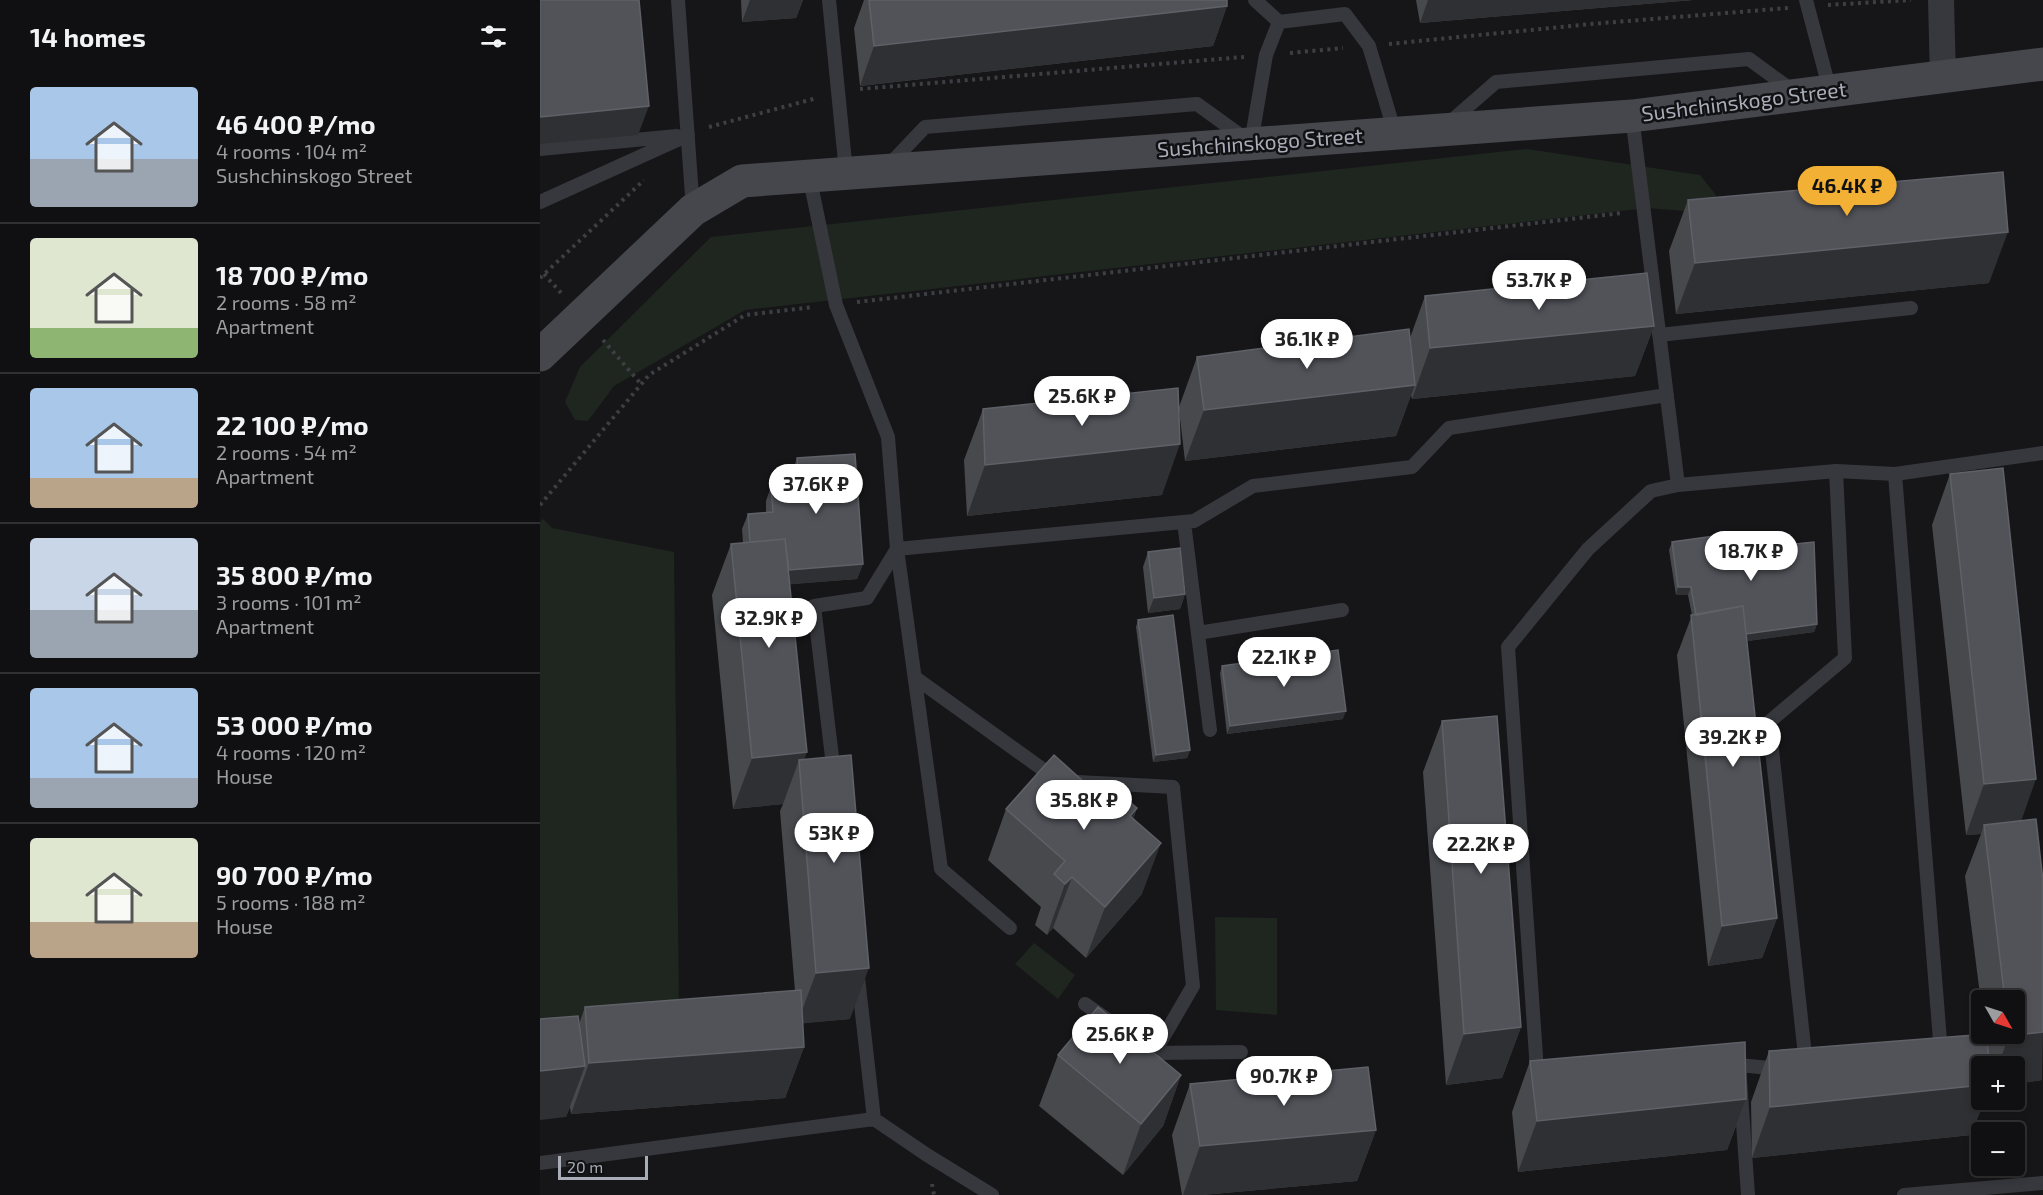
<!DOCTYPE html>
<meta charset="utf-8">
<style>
body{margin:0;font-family:"Exo 2",sans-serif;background:#1e1e20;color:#f1f3f6;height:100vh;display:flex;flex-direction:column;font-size:22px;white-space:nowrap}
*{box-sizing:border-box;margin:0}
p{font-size:20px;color:#9c9d9f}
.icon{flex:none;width:33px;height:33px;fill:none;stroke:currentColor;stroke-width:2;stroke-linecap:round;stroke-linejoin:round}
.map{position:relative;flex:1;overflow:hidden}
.side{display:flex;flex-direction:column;background:#101012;width:540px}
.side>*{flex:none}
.needle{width:39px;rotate:129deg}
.buttons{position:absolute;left:1431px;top:990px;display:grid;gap:12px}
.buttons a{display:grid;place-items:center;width:54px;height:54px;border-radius:6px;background:#101012;box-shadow:0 3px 9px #0003,0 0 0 2px #303032;font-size:30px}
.scale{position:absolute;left:18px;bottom:15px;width:90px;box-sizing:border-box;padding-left:6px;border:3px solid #a8adb8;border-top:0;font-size:16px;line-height:21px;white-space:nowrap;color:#a8adb8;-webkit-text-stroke:4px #111113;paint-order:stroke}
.price{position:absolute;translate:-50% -51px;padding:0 14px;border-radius:21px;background:#fff;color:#222;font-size:20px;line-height:39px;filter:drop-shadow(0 2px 3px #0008)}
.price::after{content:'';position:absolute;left:50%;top:36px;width:18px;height:14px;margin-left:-9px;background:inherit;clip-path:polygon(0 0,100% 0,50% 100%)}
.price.active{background:#f2b134;color:#111}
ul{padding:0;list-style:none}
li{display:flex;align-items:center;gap:18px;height:150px;padding:0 30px}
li+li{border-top:2px solid #303032}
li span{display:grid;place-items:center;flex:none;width:168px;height:120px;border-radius:6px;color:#555}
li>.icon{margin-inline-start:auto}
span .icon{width:72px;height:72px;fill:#fffc;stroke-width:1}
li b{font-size:26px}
h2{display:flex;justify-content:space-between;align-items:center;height:72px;padding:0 30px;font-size:26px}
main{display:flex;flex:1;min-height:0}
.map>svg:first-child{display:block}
.green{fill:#1e261f}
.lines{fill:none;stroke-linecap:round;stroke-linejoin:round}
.path{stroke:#3d3f44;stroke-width:4;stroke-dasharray:3 4.5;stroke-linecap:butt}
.lane{stroke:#37383d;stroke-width:14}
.street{stroke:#37383d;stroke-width:26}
.secondary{stroke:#45474d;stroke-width:33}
.wall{fill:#47494d}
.shaded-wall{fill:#2f3033}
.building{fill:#525359;stroke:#5f6168;stroke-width:1.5}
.labels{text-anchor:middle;stroke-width:5;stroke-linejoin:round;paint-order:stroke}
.street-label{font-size:21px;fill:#a8adb8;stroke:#111113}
</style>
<main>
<section class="side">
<h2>14 homes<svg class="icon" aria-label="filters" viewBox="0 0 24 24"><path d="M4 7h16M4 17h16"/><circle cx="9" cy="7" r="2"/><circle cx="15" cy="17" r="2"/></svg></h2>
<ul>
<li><span style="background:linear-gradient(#a9c7e8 60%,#9aa5b1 0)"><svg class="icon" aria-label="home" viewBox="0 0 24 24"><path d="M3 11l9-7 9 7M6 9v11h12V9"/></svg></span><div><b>46 400 ₽/mo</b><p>4 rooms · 104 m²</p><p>Sushchinskogo Street</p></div></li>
<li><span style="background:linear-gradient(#dfe7d0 75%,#8fb573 0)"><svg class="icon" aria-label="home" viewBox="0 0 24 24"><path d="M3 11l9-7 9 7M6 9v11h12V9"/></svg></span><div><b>18 700 ₽/mo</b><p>2 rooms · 58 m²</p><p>Apartment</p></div></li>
<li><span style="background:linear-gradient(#a9c7e8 75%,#b9a48a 0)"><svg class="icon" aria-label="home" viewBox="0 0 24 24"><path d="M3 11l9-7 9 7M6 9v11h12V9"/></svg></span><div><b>22 100 ₽/mo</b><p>2 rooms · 54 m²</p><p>Apartment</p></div></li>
<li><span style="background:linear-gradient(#c9d6e8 60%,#9aa5b1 0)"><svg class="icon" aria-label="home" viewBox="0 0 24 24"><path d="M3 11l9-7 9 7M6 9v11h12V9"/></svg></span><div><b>35 800 ₽/mo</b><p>3 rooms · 101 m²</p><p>Apartment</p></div></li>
<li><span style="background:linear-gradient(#a9c7e8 75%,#9aa5b1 0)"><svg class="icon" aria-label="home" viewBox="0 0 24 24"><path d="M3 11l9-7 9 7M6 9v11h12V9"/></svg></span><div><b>53 000 ₽/mo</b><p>4 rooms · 120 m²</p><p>House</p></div></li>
<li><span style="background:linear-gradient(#dfe7d0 70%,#b9a48a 0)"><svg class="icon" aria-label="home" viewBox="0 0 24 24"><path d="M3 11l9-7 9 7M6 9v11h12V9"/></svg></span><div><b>90 700 ₽/mo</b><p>5 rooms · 188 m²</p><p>House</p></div></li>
</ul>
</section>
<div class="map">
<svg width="1503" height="1195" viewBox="0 0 1503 1195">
<rect width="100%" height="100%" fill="#161618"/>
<!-- green -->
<path class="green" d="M987,149L1160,175L1176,195L1171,213L1107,208L205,310L74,386L48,421L35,420L25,402L40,367L171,237Z
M3,519L12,528L134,552L139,1010L0,1026V522Z
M675,917L737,918V1015L676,1010Z
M494,943L535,975L518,999L475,964Z"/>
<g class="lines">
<!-- path -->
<path class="path" d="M1288,5L1371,0
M849,44L1051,24L1248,8
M750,53L803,48
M320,89L704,57
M169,127L277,98
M4,274L22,294
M0,278L104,180
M317,302L1082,213
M63,340L101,384
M0,505L109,375L205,315L274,307
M392,1184L394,1195"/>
<!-- lane -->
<path class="lane" d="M138,0L153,210
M289,0L306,172
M715,0L739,22
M1266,0L1290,91
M1092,116L1138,485
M909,123L956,82L1209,59L1253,91
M0,149L137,136
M349,165L385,127L657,104L711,143L726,55L739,22L805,14L829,46L855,133
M269,175L296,305L348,437L357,549L401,869L470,928
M0,202L148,135
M1119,335L1371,308
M644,522L670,730
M658,633L802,610
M377,679L519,781L633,787L653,986L614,1053L701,1052
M294,774L274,606L327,598L357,549L654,521L713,486L872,467L909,428L1127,395
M318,978L334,1119L387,1155L452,1195
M545,1004L568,1020
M1399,1053H1401L1355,474L1503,453
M1266,1065L1229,722L1305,658L1296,471
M1003,1071H997L968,647L1048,549L1111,491L1138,485L1296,471L1355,474
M0,1163L334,1119
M1208,1195L1199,1065L1240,1069
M1364,1195L1503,1183"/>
<!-- street -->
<path class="street" d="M1401,0L1403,78"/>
<!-- secondary -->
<path class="secondary" d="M0,355L153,210L202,181L1092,116L1503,64"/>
</g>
<!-- wall -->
<path class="wall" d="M201,0H263L256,18L202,22Z
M324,0H687V6L673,46L320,86L314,28Z
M876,0H1153L880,23Z
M1148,200L1449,283L1136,314L1129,251Z
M885,296L1114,326L1095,376L872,399L871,395L856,436L645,461L639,410L622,495L427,516L424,460L443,409L639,407L657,357L870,338Z
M257,458L323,564L317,579L250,584L264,759L310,1019L262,1023L264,1047L245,1098L31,1114L30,1107L26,1117L39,1024L45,1007L255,991L240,811L243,804L193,809L172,595L191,544L203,543L202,529L208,514L226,512V501L231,486L252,484V473Z
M1410,474L1481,820L1502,1080L1474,1084V1066H1442L1431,1135L1212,1158L1211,1102L1229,1051L1444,1035V1034H1474V1000H1442V1011L1425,876L1441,834L1426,835L1392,525Z
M1132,542L1177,552L1277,624L1274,632L1207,641L1237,918L1222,958L1168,966L1137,655L1152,615L1148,595H1136L1129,550Z
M608,552L645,594L640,609L608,613L603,567Z
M598,620L650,750L647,758L613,762L596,627Z
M682,666L803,719L687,734L680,673Z
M902,721L981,1027L962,1078L906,1085L883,772Z
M597,808L593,819L602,894L546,958L513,928L507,935L495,925L501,907L448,860L466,809Z
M518,1055L641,1075L623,1126L583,1175L499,1106Z
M990,1061L1206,1099L1187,1150L978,1172L972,1112Z
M650,1084L836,1130L817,1181L662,1195H642L632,1135Z"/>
<!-- shaded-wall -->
<path class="shaded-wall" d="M210,0H263L256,18L202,22Z
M888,0H1153L880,23Z
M687,6L673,46L320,86L334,46Z
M109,106L98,135L0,144V117Z
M1468,232L1449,283L1136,314L1155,263Z
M1114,326L1095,376L872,399L890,348Z
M875,385L856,436L645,461L664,410Z
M640,444L622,495L427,516L445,465Z
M323,564L317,579L207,588L212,572Z
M1138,587H1151L1148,595H1136Z
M645,594L640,609L608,613L614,598Z
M1277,624L1274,632L1157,648L1160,640Z
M806,711L803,719L687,734L690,726Z
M650,750L647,758L613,762L616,755Z
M267,752L260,772L259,760L243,804L193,809L212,758Z
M1496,779L1478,830L1444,825L1441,834L1426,835L1444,784Z
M597,808L579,859L590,816Z
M621,843L602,894L546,958L565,907Z
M532,877L513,928L507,935L525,884Z
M1237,918L1222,958L1168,966L1182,926Z
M329,968L310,1019L257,1024L276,973Z
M981,1027L962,1078L906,1085L924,1034Z
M1503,1032L1502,1080L1474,1084V1066H1458L1469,1036Z
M264,1047L245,1098L31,1114L49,1063Z
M45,1066L26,1117L0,1120V1071Z
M641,1075L623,1126L583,1175L601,1124Z
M1442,1085V1100H1445L1431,1135L1212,1158L1230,1107Z
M1206,1099L1187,1150L978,1172L997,1121Z
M836,1130L817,1181L662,1195H643L660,1146Z"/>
<!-- building -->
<path class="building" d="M0,0H99L109,106L0,117Z
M329,0H687V6L334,46Z
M1463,172L1468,232L1155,263L1148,200Z
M1107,273L1114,326L890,348L885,296Z
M869,329L875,385L664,410L657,357Z
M638,388L640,444L445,465L443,409Z
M315,454L323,564L249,570L245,539L210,542L208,514L233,512L231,486L259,484L257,458Z
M1463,468L1496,779L1444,784L1410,474Z
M1174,536L1177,552L1274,542L1277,624L1206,634L1203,606L1156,615L1151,587H1138L1132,542Z
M245,539L267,752L212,758L191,544Z
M640,548L645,594L614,598L608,552Z
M1203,606L1237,918L1182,926L1151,615Z
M633,615L650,750L616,755L598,620Z
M798,650L806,711L690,726L682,666Z
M957,716L981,1027L924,1034L902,721Z
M311,755L329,968L276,973L259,760Z
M514,755L574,809L584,797L597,808L590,816L621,843L565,907L532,877L525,884L514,874L525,861L466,809Z
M1496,819L1503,881V1032L1469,1036V1034H1474V1000H1465L1444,825Z
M261,990L264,1047L49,1063L45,1007Z
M558,1007L641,1075L601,1124L518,1055Z
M38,1016L45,1066L0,1071V1019Z
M1447,1034L1449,1066H1442V1085L1230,1107L1229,1051Z
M1205,1042L1206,1099L997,1121L990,1061Z
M828,1067L836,1130L660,1146L650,1084Z"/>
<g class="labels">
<!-- street labels -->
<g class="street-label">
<text transform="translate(1204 102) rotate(-7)" y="7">Sushchinskogo Street</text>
<text transform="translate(720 143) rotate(-4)" y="7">Sushchinskogo Street</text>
</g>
</g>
</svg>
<div class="buttons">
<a><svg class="needle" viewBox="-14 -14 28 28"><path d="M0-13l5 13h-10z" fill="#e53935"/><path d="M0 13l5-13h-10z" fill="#9c9d9f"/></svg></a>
<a>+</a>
<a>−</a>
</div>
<div class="scale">20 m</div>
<b class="price active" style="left:1307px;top:217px">46.4K ₽</b>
<b class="price" style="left:999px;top:311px">53.7K ₽</b>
<b class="price" style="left:767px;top:370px">36.1K ₽</b>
<b class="price" style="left:542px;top:427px">25.6K ₽</b>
<b class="price" style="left:276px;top:515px">37.6K ₽</b>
<b class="price" style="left:1211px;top:582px">18.7K ₽</b>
<b class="price" style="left:229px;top:649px">32.9K ₽</b>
<b class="price" style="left:744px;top:688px">22.1K ₽</b>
<b class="price" style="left:1193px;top:768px">39.2K ₽</b>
<b class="price" style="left:544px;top:831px">35.8K ₽</b>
<b class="price" style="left:294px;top:864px">53K ₽</b>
<b class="price" style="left:941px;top:875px">22.2K ₽</b>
<b class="price" style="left:580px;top:1065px">25.6K ₽</b>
<b class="price" style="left:744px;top:1107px">90.7K ₽</b>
</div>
</main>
